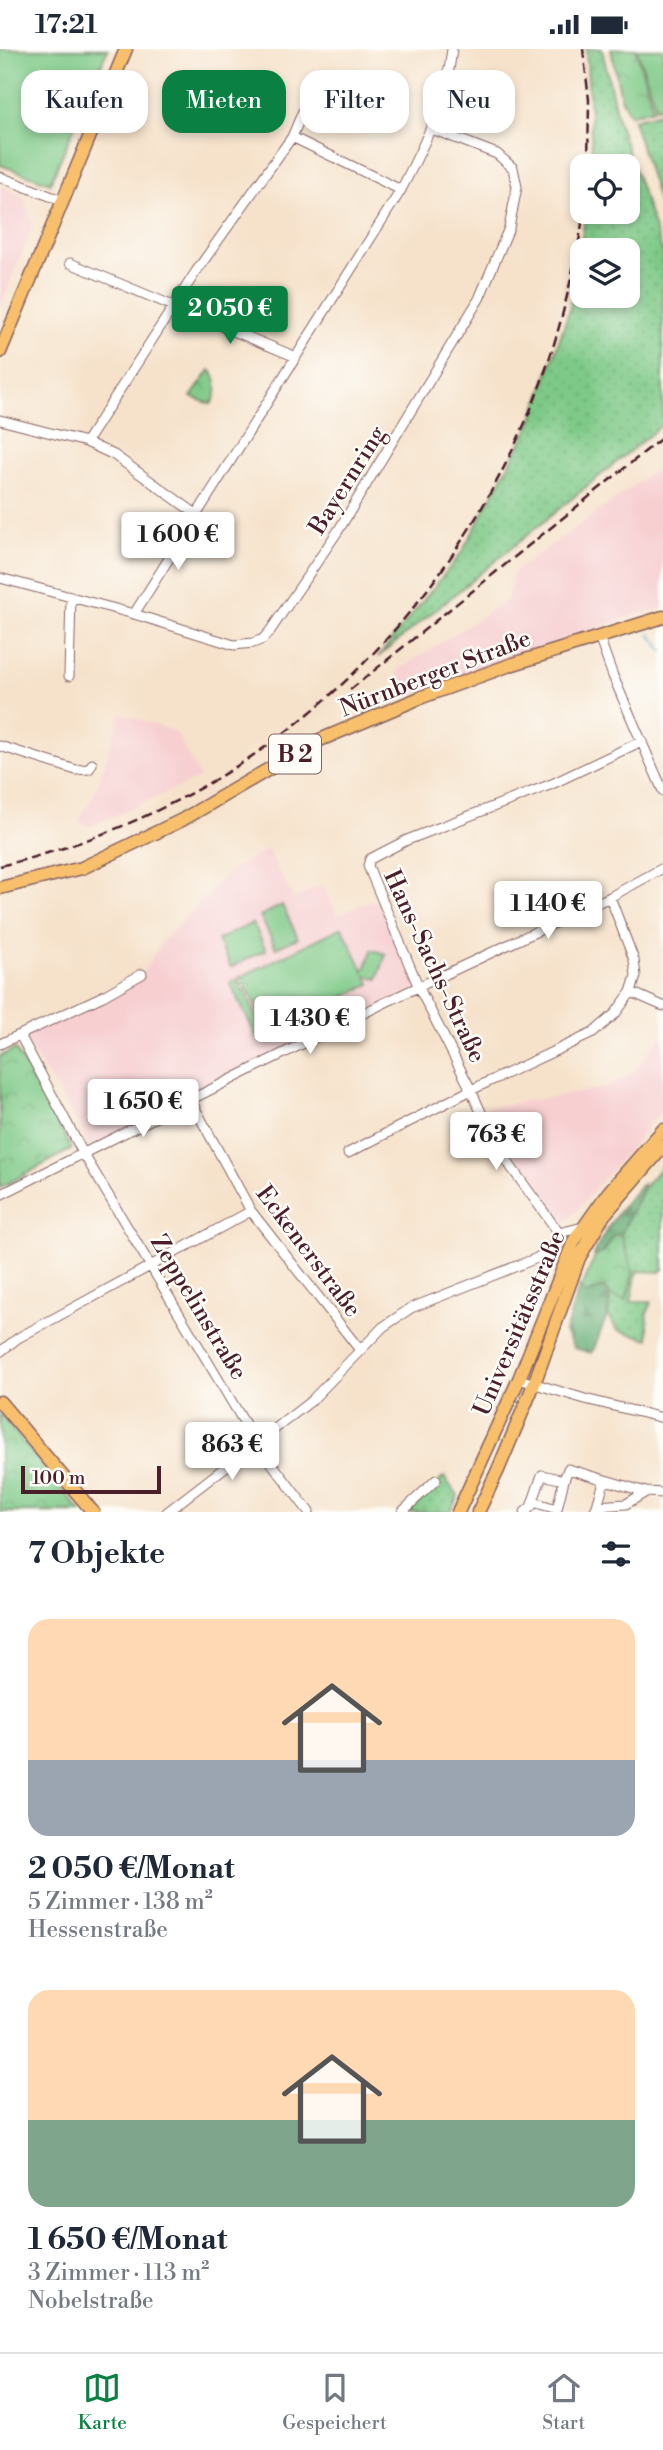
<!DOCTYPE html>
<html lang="de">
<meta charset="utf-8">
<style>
body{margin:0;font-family:"Libre Bodoni",serif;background:#f6f6f7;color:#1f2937;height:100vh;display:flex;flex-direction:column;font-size:26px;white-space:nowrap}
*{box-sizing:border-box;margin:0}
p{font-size:23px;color:#747a83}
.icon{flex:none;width:38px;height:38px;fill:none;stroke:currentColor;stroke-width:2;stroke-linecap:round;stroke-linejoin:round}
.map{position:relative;height:1463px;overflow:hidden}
.side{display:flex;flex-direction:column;background:#fff;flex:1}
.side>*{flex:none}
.top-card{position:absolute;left:21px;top:21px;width:621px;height:63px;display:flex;gap:14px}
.fabs{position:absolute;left:570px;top:105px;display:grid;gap:14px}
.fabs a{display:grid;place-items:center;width:70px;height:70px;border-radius:14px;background:#fff;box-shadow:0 4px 10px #0003;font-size:35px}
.scale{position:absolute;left:21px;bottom:18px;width:140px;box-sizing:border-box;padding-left:7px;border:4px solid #4a1f2b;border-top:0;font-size:19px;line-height:24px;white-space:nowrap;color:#4a1f2b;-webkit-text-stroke:5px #fdfcf7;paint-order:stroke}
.price{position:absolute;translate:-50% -60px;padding:0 16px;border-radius:7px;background:#fff;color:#222;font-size:23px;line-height:46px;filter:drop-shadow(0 2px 4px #0008)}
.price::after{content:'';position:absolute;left:50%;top:42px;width:21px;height:16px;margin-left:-10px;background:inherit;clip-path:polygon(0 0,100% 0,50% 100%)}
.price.selected{background:#0b8043;color:#fff}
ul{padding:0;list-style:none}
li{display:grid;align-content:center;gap:14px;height:371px;padding:0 28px}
li span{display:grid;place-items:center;height:217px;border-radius:21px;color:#555}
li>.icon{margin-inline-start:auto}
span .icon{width:126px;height:126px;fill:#fffc;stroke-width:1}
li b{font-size:30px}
h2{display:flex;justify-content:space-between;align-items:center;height:84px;padding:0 28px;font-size:30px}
.chip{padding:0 24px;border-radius:21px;background:#fff;box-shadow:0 4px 10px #0003;font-size:24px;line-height:63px}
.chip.selected{background:#0b8043;color:#fff}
.status{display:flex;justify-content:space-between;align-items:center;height:49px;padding:0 35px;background:#fff;direction:ltr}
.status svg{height:19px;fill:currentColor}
.dock{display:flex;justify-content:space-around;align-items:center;height:98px;border-top:2px solid #e0e1e3;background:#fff;font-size:19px;color:#747a83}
.dock a{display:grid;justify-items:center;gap:4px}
.dock .selected{color:#0b8043}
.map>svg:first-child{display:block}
.built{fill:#f7cfd1}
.grass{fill:url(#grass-dots);stroke:#647459;stroke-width:2;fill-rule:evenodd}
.forest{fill:url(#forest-firs);stroke:#586650;stroke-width:2}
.park{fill:url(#park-crowns);stroke:#647459;stroke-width:2}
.garden{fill:#7ec987;stroke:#647459;stroke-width:2}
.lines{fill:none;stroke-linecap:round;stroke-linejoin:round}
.stream{stroke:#40aac0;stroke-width:2.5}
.minor-casing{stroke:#866363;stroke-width:11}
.major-casing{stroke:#866363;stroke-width:15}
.minor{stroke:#fff;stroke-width:9}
.major{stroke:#f8bf6c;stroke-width:12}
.rail{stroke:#4a1f2b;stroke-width:2.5;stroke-dasharray:10 5;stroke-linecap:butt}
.labels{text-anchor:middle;stroke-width:5;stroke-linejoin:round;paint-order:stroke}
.shield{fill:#fdfcf7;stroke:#806168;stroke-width:2}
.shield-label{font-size:23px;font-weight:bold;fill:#4a1f2b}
.street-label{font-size:24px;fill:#4a1f2b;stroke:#fdfcf7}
</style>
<div class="status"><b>17:21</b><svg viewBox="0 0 49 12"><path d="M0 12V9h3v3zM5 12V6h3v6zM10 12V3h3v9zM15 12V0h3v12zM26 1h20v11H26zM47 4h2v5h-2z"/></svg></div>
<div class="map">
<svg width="663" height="1463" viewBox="0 0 663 1463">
<defs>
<pattern id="grass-dots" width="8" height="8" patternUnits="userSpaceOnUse" patternTransform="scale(1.75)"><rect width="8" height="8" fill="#7ec987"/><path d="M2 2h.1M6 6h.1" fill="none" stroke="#6eac75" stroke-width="1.8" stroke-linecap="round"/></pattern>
<pattern id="forest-firs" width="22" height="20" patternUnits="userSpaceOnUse" patternTransform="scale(1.75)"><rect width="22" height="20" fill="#66ad74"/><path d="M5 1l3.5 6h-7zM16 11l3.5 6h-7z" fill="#568c5f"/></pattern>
<pattern id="park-crowns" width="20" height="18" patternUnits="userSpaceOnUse" patternTransform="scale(1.75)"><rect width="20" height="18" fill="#7ec987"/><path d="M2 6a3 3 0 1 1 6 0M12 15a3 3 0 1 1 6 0" fill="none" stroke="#6eac75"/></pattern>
</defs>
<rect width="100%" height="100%" fill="#fdfcf7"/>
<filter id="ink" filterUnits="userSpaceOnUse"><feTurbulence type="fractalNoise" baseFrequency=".0143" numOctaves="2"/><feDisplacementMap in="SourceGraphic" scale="14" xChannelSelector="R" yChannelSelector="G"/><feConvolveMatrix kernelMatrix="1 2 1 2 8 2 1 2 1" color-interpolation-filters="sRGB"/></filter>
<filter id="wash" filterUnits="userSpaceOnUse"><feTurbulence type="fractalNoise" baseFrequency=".00686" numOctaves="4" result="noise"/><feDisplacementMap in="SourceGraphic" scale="28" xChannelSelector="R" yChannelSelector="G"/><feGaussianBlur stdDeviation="1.57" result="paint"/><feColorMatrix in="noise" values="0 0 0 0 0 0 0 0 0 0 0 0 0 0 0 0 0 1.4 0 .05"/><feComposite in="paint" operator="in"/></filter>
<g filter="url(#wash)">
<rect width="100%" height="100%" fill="#f6e2cb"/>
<!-- built -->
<path class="built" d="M0,136L24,148L33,176L0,259Z
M658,419L663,434V559L637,565L408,648L397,622L507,551L513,524Z
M121,664L176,683L200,729L89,778L79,771L96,741Z
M267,800L294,850L322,836L338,866L367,853H385L417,938L191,1050L89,1097L77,1072L21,986L142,925L162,893L230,822Z
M663,983V1061L563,1177L515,1113L485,1059L606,1039L635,1022Z"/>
<!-- grass -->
<path class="grass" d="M586,0H602L618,73L663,204V375L378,608L462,503L531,375L570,259L586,163H628V117H593ZM583,201H628V247H583Z
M663,63V168L633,71Z
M663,1116V1220L660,1223L637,1222L631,1253H652L647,1264L649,1290L617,1281L608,1266L610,1246L626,1251L633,1225L621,1185L643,1139Z
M444,1428L458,1447L450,1463H408Z"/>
<!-- forest -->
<path class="forest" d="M642,1135L643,1139L621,1185L614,1186L604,1203L595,1207L594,1206C605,1179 622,1157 642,1135Z
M579,1238L586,1245L605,1238L610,1246L608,1264L592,1304L574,1299L565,1283Z"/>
<!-- park -->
<path class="park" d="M611,0H636L653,60L630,66L621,49Z
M210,321C218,329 219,346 211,355L191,348Z
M15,1000L72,1100L0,1139V1007Z
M621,1185L633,1225L626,1252L610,1246L604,1238L586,1245L581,1241L595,1207L604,1203L614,1186Z
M0,1365L81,1463H0Z"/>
<!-- garden -->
<path class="garden" d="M0,0H108L50,134L0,116Z
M637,0H663V57L656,59Z
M282,856L298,889L276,899L260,867Z
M253,874L266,901L231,918L217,891Z
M342,878L364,923L372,901L386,905L378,930L367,927L370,935L270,985L241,928Z
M238,930L265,985L257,989L230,934Z"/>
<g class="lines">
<!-- stream -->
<path class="stream" d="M650,585L663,602"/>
</g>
</g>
<g filter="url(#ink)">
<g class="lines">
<!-- minor casing -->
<g class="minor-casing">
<path id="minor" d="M292,88L401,141
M0,128L63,152
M70,214L296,308
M0,371L86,393L114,406L196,465
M86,393L197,221L292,88L303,62
M0,529L134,565L234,596L253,594L263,590L270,582L338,482L479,250L509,179L517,138L513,119L497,105L432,80
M134,565L401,141C424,96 447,51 452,0
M599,588L613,627L663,742
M69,627L71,548
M0,697L76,721L89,720L92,715
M631,943L663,957
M20,986L83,1104L257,1395L309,1463
M0,995L103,947L142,925
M190,1050L251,1162L360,1301
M348,1104L471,1041L593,984L615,965L631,943L636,927L634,911L610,848
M0,1146L386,953L610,848L663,819
M559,1184L511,1118L490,1083L471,1041L419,939L368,817L370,810L407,791L552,735L642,692
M0,1303L18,1289L251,1162
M519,1330L585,1350L663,1369
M533,1453L557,1460L564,1431
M597,1457L603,1436L608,1432
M167,1463L311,1352L383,1278L411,1259L537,1209L551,1199L559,1184L583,1178
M402,1463L436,1431
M525,1463L531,1458L542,1426L564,1431L568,1420L646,1443
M594,1463L597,1457L626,1455L646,1443L663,1444"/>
</g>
<!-- major casing -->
<g class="major-casing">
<path id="major" d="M0,303L126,0
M0,839L82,819L182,771L315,693L422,648L510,616L663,568
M0,1353L93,1463
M458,1463L519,1330L574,1192L608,1144L663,1081
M478,1463L498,1421L534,1335L579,1209L604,1166L663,1098"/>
</g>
<!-- minor -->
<use href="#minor" class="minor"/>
<!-- major -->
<use href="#major" class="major"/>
<!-- rail -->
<path class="rail" d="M583,0L589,51L588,117
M350,641L663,388
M0,817C232,761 410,614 513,400C541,342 560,283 573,220C577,201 582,182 583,163"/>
</g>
</g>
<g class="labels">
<!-- shield labels -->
<rect class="shield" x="269" y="685.5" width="52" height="39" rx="5"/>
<g class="shield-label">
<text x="295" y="713">B 2</text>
</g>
<!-- street labels -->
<g class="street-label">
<text transform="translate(347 431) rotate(-58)" y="8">Bayernring</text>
<text transform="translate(435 624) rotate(-21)" y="8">Nürnberger Straße</text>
<text transform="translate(435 917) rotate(65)" y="8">Hans-Sachs-Straße</text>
<text transform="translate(309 1202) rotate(53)" y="8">Eckenerstraße</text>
<text transform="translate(199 1258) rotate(59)" y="8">Zeppelinstraße</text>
<text transform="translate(519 1274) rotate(-67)" y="8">Universitätsstraße</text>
</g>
</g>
</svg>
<div class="fabs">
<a><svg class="icon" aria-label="locate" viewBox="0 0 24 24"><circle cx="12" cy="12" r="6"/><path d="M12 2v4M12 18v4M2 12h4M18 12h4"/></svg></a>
<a><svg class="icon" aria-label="layers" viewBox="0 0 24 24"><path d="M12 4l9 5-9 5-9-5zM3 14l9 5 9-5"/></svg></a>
</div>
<div class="scale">100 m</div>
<b class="price selected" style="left:230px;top:297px">2 050 €</b>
<b class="price" style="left:178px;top:523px">1 600 €</b>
<b class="price" style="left:548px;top:892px">1 140 €</b>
<b class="price" style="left:310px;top:1007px">1 430 €</b>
<b class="price" style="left:143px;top:1090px">1 650 €</b>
<b class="price" style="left:496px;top:1123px">763 €</b>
<b class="price" style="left:232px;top:1433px">863 €</b>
<div class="top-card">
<a class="chip">Kaufen</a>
<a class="chip selected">Mieten</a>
<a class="chip">Filter</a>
<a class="chip">Neu</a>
</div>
</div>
<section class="side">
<h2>7 Objekte<svg class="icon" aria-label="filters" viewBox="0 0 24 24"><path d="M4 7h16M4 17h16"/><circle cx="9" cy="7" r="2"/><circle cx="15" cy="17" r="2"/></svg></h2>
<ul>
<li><span style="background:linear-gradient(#ffd9b3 65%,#9aa5b1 0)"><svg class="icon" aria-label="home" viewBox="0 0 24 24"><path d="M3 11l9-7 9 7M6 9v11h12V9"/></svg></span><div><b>2 050 €/Monat</b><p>5 Zimmer · 138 m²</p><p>Hessenstraße</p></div></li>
<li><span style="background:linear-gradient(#ffd9b3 60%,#7fa58c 0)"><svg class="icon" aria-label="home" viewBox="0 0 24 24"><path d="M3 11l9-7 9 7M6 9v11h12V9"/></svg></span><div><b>1 650 €/Monat</b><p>3 Zimmer · 113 m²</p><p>Nobelstraße</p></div></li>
</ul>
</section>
<nav class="dock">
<a class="selected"><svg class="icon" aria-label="map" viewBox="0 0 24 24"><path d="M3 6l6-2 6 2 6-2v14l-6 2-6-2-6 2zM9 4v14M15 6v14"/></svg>Karte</a>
<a><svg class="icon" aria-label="saved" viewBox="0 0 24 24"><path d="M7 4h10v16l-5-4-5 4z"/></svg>Gespeichert</a>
<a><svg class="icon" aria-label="home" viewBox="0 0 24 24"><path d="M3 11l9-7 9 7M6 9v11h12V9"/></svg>Start</a>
</nav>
